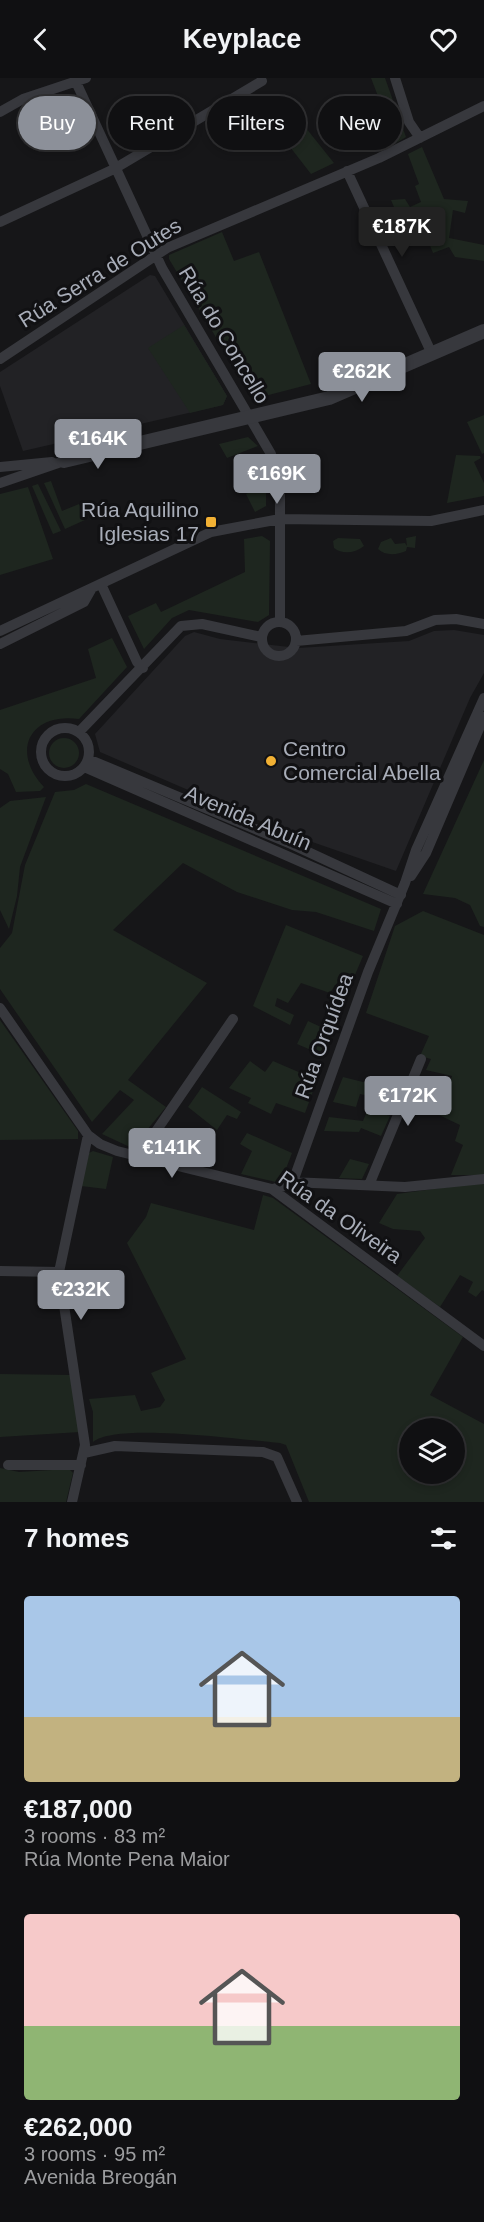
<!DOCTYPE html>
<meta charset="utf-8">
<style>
body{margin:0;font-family:Arial,sans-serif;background:#1e1e20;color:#f1f3f6;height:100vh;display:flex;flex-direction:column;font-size:22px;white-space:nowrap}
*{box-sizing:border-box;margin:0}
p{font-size:20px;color:#9c9d9f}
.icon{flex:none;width:33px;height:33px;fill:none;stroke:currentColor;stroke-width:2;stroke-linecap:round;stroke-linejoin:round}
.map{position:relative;height:1424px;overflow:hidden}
.sheet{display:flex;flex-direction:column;background:#101012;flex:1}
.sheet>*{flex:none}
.top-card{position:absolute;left:18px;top:18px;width:448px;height:54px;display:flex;gap:12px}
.controls{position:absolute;left:399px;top:1340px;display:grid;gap:12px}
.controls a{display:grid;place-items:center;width:66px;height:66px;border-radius:50%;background:#101012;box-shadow:0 3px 9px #0003,0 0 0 2px #303032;font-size:30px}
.price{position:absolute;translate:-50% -51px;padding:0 14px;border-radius:6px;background:#8c9099;color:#fff;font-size:20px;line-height:39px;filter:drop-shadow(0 2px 3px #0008)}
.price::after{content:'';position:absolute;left:50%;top:36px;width:18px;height:14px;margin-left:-9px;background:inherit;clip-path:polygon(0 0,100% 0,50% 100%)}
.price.on{background:#222;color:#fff}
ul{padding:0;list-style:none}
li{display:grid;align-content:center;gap:12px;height:318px;padding:0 24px}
li span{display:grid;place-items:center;height:186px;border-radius:6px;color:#555}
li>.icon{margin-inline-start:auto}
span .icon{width:108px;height:108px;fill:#fffc;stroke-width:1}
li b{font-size:26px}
h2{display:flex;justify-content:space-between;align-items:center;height:72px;padding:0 24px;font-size:26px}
.pill{padding:0 21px;border-radius:27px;background:#101012;box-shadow:0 3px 9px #0003,0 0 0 2px #303032;font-size:21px;line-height:54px}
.pill.on{background:#8c9099;color:#fff}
header{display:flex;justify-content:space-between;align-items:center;height:78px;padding:0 24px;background:#101012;font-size:27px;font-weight:800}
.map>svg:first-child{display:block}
.built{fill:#222225}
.green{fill:#1e261f;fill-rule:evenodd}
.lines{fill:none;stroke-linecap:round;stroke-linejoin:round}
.minor{stroke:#37383d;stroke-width:10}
.tertiary{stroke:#37383d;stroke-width:14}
.poi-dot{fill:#f2b134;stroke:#111113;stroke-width:2}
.labels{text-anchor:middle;stroke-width:6;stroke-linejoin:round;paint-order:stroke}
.street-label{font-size:21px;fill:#a8adb8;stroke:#111113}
.poi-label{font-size:21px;fill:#a8adb8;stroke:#111113;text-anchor:end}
</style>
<header><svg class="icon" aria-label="back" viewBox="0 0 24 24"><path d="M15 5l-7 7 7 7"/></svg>Keyplace<svg class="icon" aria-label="heart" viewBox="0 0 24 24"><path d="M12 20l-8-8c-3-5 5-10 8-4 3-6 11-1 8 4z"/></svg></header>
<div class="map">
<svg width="484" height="1424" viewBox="0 0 484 1424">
<rect width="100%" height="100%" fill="#161618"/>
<!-- built -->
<path class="built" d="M150,197L155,198L227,318L223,327L23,373L0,308V294Z
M454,552L484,557V595L470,620L396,793L295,758L100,674L95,656L185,558L194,554L220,561L298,570L409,563L434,553Z"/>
<!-- green -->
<path class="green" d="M371,0H385L406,59L396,65Z
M298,40L334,85L311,96L280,56Z
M422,69L444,121L468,123L465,135L453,132L449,160L484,167V183L455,179L449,169L433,175L425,155L417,158L412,149L408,150L403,139L399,141L391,122L405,121L410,129L421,124L415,108L419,106L408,76Z
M222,154L234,183L259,174L311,306L257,320L250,316L169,181V177Z
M184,247L227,318L223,327L190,335L148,270Z
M484,337V375L482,376L467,344Z
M248,359L258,368L227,380L219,366Z
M456,377L480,378L481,380L474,384L484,405V418L447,425Z
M51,403L62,433L79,426L87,441L65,451L44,405Z
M266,405V428L255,434L246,416Z
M38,406L61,453L53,456L32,408Z
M28,409L53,481L0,497V416Z
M262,458L270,463L269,537L258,544L189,532L172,540L144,571L128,538L156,525L161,534L245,494L244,461Z
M416,458L415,470L407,469L406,473C397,477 385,478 378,471L381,464L391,460L395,466L405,465L407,468L406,460Z
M338,460L360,461L364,468C355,475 343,477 334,470L333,463Z
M112,560L127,589L79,641C30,634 10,673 44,709L40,713L16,714L8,696L0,691V632L96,600L88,571Z
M49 675a15 15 0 1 1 30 0a15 15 0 1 1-30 0Z
M484,682V849L480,848L470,827L455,820L423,816Z
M86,706L381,831L374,853L316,834L292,832L237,814L183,785L113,852L207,905L128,1002L166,1029L132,1070L102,1056L134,1022L120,1012L92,1044L0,911V870L12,855L25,787L55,714L74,712Z
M46,719L20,789L17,818L9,851L0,832V730L10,723Z
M423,833L484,857V1097H451L463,1067L455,1063L460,1047L439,1037L452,998L426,992L431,981L420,978L429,958L366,935L395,848Z
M286,847L363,878L349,911L335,907L330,915L301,905L288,925L277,920L275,928L294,937L290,947L253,928Z
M0,942L78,1053V1061L0,1062Z
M308,943L334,955L325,978L297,966Z
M250,983L265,994L273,983L317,1002L305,1035L276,1025L271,1036L248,1025L251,1020L229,1010Z
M343,999L379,1008L375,1019L360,1016L356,1029L333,1024Z
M202,1009L241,1034L237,1041L227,1037L217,1052L188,1029Z
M368,1031L390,1038L381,1058L361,1050L359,1054L324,1053L329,1039L363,1043Z
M247,1055L292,1075L282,1101L276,1104L241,1096L252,1073L240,1066Z
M93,1073L113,1079L106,1111L81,1108L89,1075Z
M350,1081L369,1086L362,1101L339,1100Z
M484,1104V1213L482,1212L476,1219L468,1214L473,1204L460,1197L440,1229L397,1198L425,1160L420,1153L393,1151L379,1145L397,1116Z
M263,1117L273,1120L463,1259L430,1317L484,1346V1424H309L286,1367L280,1365C244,1362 116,1344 93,1364V1334L89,1321L135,1317L141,1333L160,1329L165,1322L151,1295L186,1281L127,1165L146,1139L151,1125L254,1152ZM410,1350H454V1395H410Z
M0,1296L72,1297L80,1354L0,1359Z
M0,1390L19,1394L69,1391L73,1395L66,1424H0Z"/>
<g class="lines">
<!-- minor -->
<path class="minor" d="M395,0L409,44L420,60
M76,4L162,190L271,376L280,415V543
M0,34L23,21L86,0
M347,93L432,276
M0,144L114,91L262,3
M0,281L167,170L379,80L484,28
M0,389L52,384
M0,405L64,383
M101,506L137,584L143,590
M262 561a17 17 0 1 1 34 0a17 17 0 1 1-34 0Z
M0,553L211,454L280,441L431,443L484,432
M296,563L406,553L435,542L456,541L484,546
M0,566L84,524L92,510
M41 674a24 24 0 1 1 48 0a24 24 0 1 1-48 0Z
M79,654L181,548L202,546L261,559
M88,681L291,766L401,817
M84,689L397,826
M411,798L426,775L484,639
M0,930L88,1057L100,1066L117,1073L272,1111L484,1268
M139,1078L233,941
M291,1104L405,1109L484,1101
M369,1107L421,981
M272,1111L285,1108L295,1098L368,894L405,805L416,772L484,620
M0,1193L59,1194
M84,1375L115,1368L263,1374L277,1379L297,1424
M8,1387H81
M72,1424L85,1367L59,1194L88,1057"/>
<!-- tertiary -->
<path class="tertiary" d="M64,383L329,320L484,253"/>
</g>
<!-- markers -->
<g class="poi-dot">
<rect x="205" y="438" width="12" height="12" rx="3"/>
<circle cx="271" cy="683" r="6"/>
</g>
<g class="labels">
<!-- street labels -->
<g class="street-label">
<text transform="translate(100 195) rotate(-32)" y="7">Rúa Serra de Outes</text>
<text transform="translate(224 257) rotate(59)" y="7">Rúa do Concello</text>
<text transform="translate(248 740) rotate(23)" y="7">Avenida Abuín</text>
<text transform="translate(324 958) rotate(-70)" y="7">Rúa Orquídea</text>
<text transform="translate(340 1139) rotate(35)" y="7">Rúa da Oliveira</text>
</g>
<!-- poi labels -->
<g class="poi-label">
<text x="199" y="439">Rúa Aquilino<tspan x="199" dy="24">Iglesias 17</tspan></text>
<text x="283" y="678" text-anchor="start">Centro<tspan x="283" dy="24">Comercial Abella</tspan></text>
</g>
</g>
</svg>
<div class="controls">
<a><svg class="icon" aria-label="layers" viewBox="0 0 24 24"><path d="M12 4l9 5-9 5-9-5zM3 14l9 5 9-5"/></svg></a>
</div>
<b class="price on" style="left:402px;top:180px">€187K</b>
<b class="price" style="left:362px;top:325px">€262K</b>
<b class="price" style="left:98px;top:392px">€164K</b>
<b class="price" style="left:277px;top:427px">€169K</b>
<b class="price" style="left:408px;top:1049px">€172K</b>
<b class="price" style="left:172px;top:1101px">€141K</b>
<b class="price" style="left:81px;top:1243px">€232K</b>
<div class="top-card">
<a class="pill on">Buy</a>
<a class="pill">Rent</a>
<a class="pill">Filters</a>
<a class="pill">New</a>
</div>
</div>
<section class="sheet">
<h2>7 homes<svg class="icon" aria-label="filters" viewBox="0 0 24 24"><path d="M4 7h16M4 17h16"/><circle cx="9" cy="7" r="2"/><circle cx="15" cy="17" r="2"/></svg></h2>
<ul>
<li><span style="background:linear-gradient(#a9c7e8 65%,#c2b280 0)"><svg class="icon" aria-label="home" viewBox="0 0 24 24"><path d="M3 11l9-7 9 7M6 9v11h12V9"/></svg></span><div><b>€187,000</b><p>3 rooms · 83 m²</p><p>Rúa Monte Pena Maior</p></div></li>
<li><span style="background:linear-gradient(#f6c9c9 60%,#8fb573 0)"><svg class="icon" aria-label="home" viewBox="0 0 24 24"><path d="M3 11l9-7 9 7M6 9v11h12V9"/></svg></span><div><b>€262,000</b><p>3 rooms · 95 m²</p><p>Avenida Breogán</p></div></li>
</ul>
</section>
